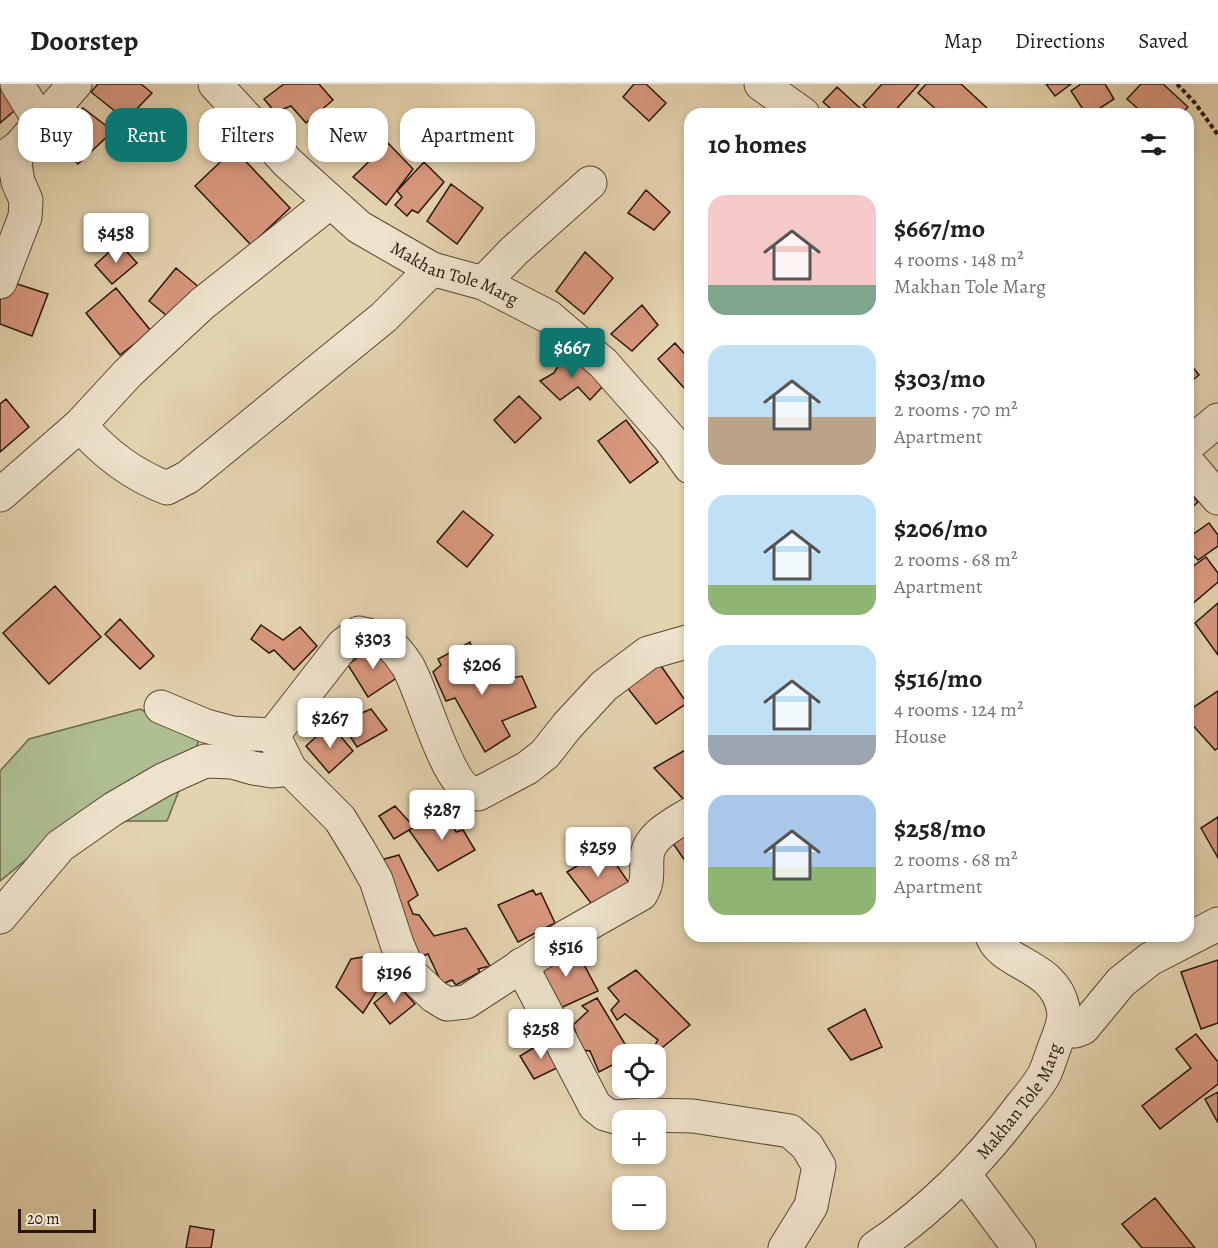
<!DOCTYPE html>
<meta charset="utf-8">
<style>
body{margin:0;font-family:Alegreya,serif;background:#f6f6f6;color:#202124;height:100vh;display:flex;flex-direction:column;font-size:22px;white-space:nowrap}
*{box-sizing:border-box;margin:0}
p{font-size:20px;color:#757577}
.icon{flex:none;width:33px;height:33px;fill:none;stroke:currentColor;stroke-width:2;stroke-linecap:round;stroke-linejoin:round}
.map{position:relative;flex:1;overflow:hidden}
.panel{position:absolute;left:684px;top:24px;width:510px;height:834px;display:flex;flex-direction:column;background:#fff;border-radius:18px;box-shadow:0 3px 9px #0003}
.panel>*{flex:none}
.banner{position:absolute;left:18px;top:24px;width:570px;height:54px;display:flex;gap:12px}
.buttons{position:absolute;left:612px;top:960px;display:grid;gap:12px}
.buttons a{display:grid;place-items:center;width:54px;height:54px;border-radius:12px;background:#fff;box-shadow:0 3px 9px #0003;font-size:30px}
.scale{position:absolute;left:18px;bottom:15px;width:78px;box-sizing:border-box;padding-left:6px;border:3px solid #2a160c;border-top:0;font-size:16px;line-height:21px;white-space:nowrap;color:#2a160c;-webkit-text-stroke:4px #ede2cb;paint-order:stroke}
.price{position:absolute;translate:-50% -51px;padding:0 14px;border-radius:6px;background:#fff;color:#222;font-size:20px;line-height:39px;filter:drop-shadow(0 2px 3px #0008)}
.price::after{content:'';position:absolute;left:50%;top:36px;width:18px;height:14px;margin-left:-9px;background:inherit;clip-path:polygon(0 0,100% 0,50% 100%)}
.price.selected{background:#0f766e;color:#fff}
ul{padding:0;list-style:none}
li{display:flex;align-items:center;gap:18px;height:150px;padding:0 24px}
li span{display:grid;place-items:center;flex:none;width:168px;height:120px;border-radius:18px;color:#555}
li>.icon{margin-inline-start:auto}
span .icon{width:72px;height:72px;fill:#fffc;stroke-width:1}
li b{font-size:26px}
h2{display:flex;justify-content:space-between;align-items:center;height:72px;padding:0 24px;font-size:26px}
.chip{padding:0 21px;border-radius:18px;background:#fff;box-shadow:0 3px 9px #0003;font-size:21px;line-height:54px}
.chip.selected{background:#0f766e;color:#fff}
header{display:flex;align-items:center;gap:36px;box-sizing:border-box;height:84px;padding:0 30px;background:#fff;border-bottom:2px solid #e0e0e0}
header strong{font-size:28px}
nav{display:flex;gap:33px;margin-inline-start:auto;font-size:21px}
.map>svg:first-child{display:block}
.green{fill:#aebe90;stroke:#6c6a4e;stroke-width:1.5}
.building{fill:#d8987e;stroke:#2a160c;stroke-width:1.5}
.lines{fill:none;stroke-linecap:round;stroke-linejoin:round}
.minor-casing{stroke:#584535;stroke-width:35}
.path{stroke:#2a160c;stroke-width:4;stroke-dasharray:4.5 3;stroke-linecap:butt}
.minor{stroke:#ede2cb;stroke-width:33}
.labels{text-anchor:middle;stroke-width:4.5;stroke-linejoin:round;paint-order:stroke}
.street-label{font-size:18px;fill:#2a160c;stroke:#ede2cb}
</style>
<header>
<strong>Doorstep</strong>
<nav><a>Map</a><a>Directions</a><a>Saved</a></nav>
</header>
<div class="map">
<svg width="1218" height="1164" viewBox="0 0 1218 1164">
<rect width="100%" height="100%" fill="#e4d3af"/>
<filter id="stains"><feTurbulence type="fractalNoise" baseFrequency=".00333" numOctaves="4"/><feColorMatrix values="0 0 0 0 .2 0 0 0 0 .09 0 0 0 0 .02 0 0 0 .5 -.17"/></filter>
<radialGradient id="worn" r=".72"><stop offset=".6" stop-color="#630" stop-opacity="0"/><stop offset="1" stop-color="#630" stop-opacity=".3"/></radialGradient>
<!-- green -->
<path class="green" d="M140,625L199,656L167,737H74L0,797V687L29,655Z"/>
<!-- building -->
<path class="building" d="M0,0H3L20,22L0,39Z
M98,0H141L152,9L126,36L91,8Z
M284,0H319L333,16L306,39L291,22L275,28L264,15Z
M634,0H646L666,19L649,37L623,13Z
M882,0H919L892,30H873L863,21Z
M926,0H961L987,24L981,30H941L918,9Z
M1046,0H1071L1055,12Z
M1081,0H1105L1114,15L1091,30H1086L1071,7Z
M1141,0H1163L1188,23L1181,30H1144L1127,15Z
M837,3L860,24L855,30H837L823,18Z
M83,24L113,47L78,80L53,56Z
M388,59L413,85L386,121L353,93Z
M234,65L290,124L251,161L195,102Z
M424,78L444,98L418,129L412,126L407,132L395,121L402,113L397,107Z
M451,100L483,124L457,160L427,137Z
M646,106L670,128L654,146L628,129Z
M119,159L137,179L112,200L95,181Z
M585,168L613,194L584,230L556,207Z
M176,184L200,204L173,237L149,217Z
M8,197L48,210L32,252L0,240V216Z
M116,204L151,247L120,271L86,229Z
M642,221L658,241L632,267L611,250Z
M675,259L690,276V301L685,305L658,275Z
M567,267L604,301L590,316L578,303L560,316L540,297L554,289Z
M1188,277L1199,291L1188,300Z
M519,312L541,334L515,359L494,336Z
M6,315L29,343L0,368V320Z
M626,336L658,378L630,399L598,357Z
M1188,406L1198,418L1188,427Z
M463,427L493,451L467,483L437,458Z
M1209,439L1218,451V462L1198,476L1188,466V454Z
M1206,473L1218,489V498L1191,521L1188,516V486Z
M55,502L101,553L49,600L3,549Z
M1218,519V571L1195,539Z
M120,535L154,572L140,585L105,550Z
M261,541L283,556L300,543L317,562L294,586L274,566L269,569L251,555Z
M470,558L483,599L522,592L536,623L502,637L510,652L485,668L455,614L446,617L433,588L441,581L438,575Z
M375,559L401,591L368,613L348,581Z
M659,579L687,619L656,640L622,597Z
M1218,607V664L1215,666L1188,636V627Z
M371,625L387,646L357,663L341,638Z
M330,640L353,667L329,689L306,662Z
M687,665L690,669V717L687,719L654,684Z
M395,722L414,743L394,755L379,732Z
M437,730L441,737L448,731L456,748L463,746L475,766L438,787L409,746Z
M1218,733V774L1201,744Z
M690,742V784L670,755Z
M600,768L604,774L609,770L629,799L594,823L567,788Z
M399,771L418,811L408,818L413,830L419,831L434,852L466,844L490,882L478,885L480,888L456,901L452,896L442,900L428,870L417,874L377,777Z
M533,806L536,811L541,809L555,839L518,858L498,821Z
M573,860L598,907L556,926L534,883Z
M369,872L383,897L363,929L336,903L351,875Z
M1218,876V939L1201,945L1181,888Z
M636,886L690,941L658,967L655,961L658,956L625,930L617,936L611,926L619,917L608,904Z
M397,900L415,920L390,940L374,919Z
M597,914L631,970H622V976L599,988L590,967L582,966L573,941L588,927L582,922Z
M865,925L882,963L851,976L828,945Z
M1196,950L1218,978V1000L1160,1045L1142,1022L1191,984L1176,965Z
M548,955L561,982L534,995L520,972Z
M1218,1008V1039L1205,1015Z
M1155,1114L1195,1164H1142L1122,1140Z
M190,1142L214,1146L211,1164H186Z"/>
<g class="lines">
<!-- minor casing -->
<g class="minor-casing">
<g id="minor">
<path d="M17,0L41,39"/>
<path id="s1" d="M215,0L288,79L359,143L432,185L483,199L549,233L603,279L670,355L690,383"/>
<path d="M761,0L803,30"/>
<path d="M1,76L19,63L75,0"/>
<path d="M0,198L25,133L26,116L18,98L15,80L19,63"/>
<path d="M483,199L514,167L590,99"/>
<path d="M80,341L128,289L202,220L330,118"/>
<path d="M1188,361L1218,336"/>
<path d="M1188,379L1218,414"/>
<path d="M0,411L80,341C103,368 133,391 167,404L188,393L384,233L432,185"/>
<path d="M161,623L206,642L232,649L273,651L343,561L359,549C370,551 380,554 389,560C396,565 403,575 407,581C423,605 447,709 478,710L527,684L545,670L567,642L604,602L648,569L690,557"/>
<path d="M273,651L290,685L340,735L359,766L376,796L397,860L409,888L434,912L447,920L466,918L567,852L641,810C649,797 646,788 647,773C648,752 674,740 690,730"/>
<path d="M0,833L60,762L113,725L163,696L205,677L232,678L253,684L272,687L290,685"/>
<path d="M521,881L595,1022L605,1030L615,1033L642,1031L693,1032L790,1047L807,1062L819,1082L811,1122L785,1164"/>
<path d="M1061,946L1075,947L1083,944L1121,898L1150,875L1218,840"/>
<path d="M964,1090L1019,1164"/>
<path id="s2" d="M875,1164C931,1126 980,1077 1021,1022C1029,1012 1039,1001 1045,989C1049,980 1052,969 1056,959C1060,949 1066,935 1063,924C1054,880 1004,882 992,852"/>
</g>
</g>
<!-- path -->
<path class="path" d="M1177,0L1195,19L1218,51"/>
<!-- minor -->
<use href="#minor" class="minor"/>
</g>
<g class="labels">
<!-- street labels -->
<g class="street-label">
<text dy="6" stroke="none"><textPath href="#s1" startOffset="310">Makhan Tole Marg</textPath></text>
<text dy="6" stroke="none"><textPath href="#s2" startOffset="208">Makhan Tole Marg</textPath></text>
</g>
</g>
<rect width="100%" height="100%" filter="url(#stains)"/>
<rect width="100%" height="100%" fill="url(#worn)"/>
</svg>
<div class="buttons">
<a><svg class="icon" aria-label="locate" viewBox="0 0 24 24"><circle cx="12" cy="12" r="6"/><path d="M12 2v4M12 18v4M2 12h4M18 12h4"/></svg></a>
<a>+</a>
<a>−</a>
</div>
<div class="scale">20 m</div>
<b class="price" style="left:116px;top:180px">$458</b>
<b class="price selected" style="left:572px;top:295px">$667</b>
<b class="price" style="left:373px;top:586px">$303</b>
<b class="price" style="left:482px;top:612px">$206</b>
<b class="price" style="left:330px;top:665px">$267</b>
<b class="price" style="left:442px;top:757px">$287</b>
<b class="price" style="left:598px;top:794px">$259</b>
<b class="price" style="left:566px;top:894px">$516</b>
<b class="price" style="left:394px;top:920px">$196</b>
<b class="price" style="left:541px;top:976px">$258</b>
<div class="banner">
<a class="chip">Buy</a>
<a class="chip selected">Rent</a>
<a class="chip">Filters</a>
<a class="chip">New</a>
<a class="chip">Apartment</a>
</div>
<section class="panel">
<h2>10 homes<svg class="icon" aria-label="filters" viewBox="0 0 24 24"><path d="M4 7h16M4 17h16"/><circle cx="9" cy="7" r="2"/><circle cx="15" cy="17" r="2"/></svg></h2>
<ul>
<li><span style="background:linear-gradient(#f6c9c9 75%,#7fa58c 0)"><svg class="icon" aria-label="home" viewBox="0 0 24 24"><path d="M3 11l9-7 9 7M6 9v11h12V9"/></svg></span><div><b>$667/mo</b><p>4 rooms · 148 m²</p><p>Makhan Tole Marg</p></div></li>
<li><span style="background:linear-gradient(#bfe0f5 60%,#b9a48a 0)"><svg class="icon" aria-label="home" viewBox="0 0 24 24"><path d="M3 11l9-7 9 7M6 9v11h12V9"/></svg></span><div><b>$303/mo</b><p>2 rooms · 70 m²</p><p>Apartment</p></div></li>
<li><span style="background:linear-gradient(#bfe0f5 75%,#8fb573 0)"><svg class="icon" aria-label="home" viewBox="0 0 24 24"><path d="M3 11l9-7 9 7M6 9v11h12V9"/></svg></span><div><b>$206/mo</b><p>2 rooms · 68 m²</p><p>Apartment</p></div></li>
<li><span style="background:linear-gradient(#bfe0f5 75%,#9aa5b1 0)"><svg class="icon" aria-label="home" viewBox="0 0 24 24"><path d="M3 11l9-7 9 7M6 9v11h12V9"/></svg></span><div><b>$516/mo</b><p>4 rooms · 124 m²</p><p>House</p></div></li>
<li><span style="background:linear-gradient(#a9c7e8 60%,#8fb573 0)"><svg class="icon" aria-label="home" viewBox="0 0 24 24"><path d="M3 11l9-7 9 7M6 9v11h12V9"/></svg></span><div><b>$258/mo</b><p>2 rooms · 68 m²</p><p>Apartment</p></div></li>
</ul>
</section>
</div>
